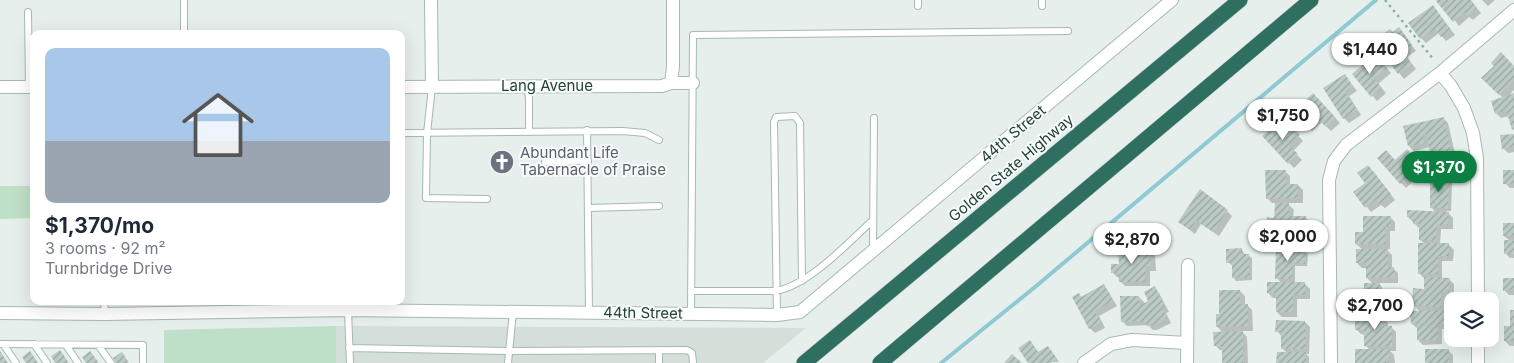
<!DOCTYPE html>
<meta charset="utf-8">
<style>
body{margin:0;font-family:Inter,sans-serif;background:#f6f6f7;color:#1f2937;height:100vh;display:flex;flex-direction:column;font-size:19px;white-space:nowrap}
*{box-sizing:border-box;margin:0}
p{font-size:16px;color:#747a83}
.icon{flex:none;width:28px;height:28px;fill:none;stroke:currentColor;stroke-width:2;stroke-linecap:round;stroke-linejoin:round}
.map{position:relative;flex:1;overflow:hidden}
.details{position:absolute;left:30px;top:30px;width:375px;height:275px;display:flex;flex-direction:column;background:#fff;border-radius:10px;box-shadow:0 5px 20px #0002}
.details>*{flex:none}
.fabs{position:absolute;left:1444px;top:292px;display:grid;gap:10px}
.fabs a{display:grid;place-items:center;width:55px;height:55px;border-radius:10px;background:#fff;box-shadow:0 5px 20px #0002;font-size:25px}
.price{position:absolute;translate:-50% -42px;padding:0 11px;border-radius:18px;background:#fff;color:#222;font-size:16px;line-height:32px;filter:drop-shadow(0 1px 2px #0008)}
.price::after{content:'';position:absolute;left:50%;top:30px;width:15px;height:11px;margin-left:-8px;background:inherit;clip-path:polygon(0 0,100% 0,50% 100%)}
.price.active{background:#0b8043;color:#fff}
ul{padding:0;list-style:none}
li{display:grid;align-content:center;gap:10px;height:265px;padding:0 15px}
li span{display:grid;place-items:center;height:155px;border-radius:10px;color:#555}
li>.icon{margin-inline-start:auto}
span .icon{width:90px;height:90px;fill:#fffc;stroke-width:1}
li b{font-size:21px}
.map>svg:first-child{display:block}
.built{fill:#d4dfda}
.grass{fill:#bfe0c8}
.shadow{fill:#0003}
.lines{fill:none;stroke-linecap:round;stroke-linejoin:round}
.stream{stroke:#8ec9d4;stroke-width:4}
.building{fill:url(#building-hatch)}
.service-casing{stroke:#a8b8b2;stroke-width:8}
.minor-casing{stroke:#a8b8b2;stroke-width:14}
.motorway-casing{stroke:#c2cac8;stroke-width:16}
.path{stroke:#86b3a5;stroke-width:2.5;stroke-dasharray:2.5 4;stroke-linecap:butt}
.service{stroke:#fff;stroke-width:6}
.minor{stroke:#fff;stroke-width:12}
.motorway{stroke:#2f6f62;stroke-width:15}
.labels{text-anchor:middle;stroke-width:4;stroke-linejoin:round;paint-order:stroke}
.street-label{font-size:15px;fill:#24423a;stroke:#f7fbf9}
.worship-label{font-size:15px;fill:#5b616d;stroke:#f7fbf9;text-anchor:start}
</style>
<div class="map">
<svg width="1514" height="363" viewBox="0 0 1514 363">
<defs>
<pattern id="building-hatch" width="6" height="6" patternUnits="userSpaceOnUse" patternTransform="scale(1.25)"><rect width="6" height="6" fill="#bbcac4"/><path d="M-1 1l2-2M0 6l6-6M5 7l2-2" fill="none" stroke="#98a6a0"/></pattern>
</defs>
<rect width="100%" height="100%" fill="#e6efeb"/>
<!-- built -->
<path class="built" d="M336,326L806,328L763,363H336Z"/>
<!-- grass -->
<path class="grass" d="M0,186H34V218L0,219Z
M336,326V363H164V330Z"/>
<!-- shadow -->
<path class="shadow" d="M1439,0H1470L1481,13L1473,20L1469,17L1459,26Z
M1482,0H1495L1488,6Z
M1437,12L1455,35L1446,41L1439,33L1426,43L1421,38Z
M1393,33L1404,34L1416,51L1407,57L1416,69L1404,79L1378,46Z
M1380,60L1391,73L1378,84L1386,93L1377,101L1354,74Z
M1514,67V90L1507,97L1514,94V130L1509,116L1501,118L1496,113L1503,98L1483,78Z
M1345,76L1357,91L1349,96L1361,115L1349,123L1344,118Z
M1318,99L1340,123L1331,131L1322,122L1312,131L1294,112Z
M1443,118L1448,123L1457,162L1438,166L1433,161L1430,147L1414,151L1409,146L1405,126Z
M1285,121L1303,141L1293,151L1302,160L1294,168L1264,136L1273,132Z
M1514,135V152L1508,153L1503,148Z
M1412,156L1425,171L1406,188L1378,159L1395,161Z
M1285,171L1290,176V185H1298L1303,190V203H1287L1294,210L1293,217H1305L1310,222V237L1273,236L1268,231L1276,219V203H1272L1267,198Z
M1373,171L1395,200L1385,208L1381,205L1371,212L1355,192L1367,183Z
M1514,172V188H1510L1505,183Z
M1448,179L1452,183L1451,211H1446L1453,218V229H1441L1440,245H1449L1454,250L1453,261H1442V279H1449L1454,284V296H1446V312H1449L1452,316V329H1442V344L1423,345L1418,340V329L1412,324L1420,312L1414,305L1425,290L1424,278L1419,273L1425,244L1420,240L1419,228L1408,217L1436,213L1431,207Z
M1227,211L1232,216L1219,236L1201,224L1195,234L1180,222Z
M1390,217L1395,222V231H1390V249H1386L1392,255V267L1398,273V283H1378L1382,287V318L1388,323V327H1391L1396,332V351H1390L1394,355L1395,363H1357L1370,350L1365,345V335L1361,334L1356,329L1362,317L1357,312L1373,284L1367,278V268H1362L1357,263L1363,250L1356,244L1364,233Z
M1514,224V258H1510L1505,253L1510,241L1504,236Z
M1242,250L1245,255H1248L1252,258V280L1236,281L1233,277V266L1228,262Z
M1150,251L1155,256L1156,271H1150V286H1125L1120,281V277H1117L1112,272L1120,265Z
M1304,251L1308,254L1307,266H1295V284H1305L1310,289V299H1297V317H1282L1277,312V298H1273L1268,293L1282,284L1277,278Z
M1514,279V295H1509L1504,290Z
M1103,286L1108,291L1117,306L1099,316L1105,328L1095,333L1090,328L1074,298L1079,295L1082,298Z
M1154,288L1159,293L1169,312L1166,313L1171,323L1157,330H1153L1148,325L1127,326L1122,321L1139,297L1144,302V305L1150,302Z
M1240,291L1245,296V305H1247L1252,310L1253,331H1241L1247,337L1248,363H1224L1223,350H1220L1215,345L1223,333L1217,326L1220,315Z
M1514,311V346H1510L1505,341L1512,327Z
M1305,322L1310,327L1309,354H1306L1309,357V363H1278L1287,353L1282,348V337L1277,331Z
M1030,342L1039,353L1051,350L1059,362L1030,363Z
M1448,350L1453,355V363H1426Z"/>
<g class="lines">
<!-- stream -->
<path class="stream" d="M941,363L1035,287L1376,0"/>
</g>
<!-- building -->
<path class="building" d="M1437,0H1471L1477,8L1467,16L1464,12L1453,22L1436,1Z
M1433,5L1451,30L1441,37L1435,29L1420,39L1408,23Z
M1399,27L1412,45L1403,52L1412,64L1398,74L1376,46L1384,40L1381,36L1390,29L1393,32Z
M1501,52L1514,66V80L1499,95L1481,78L1494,66L1491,63Z
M1375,54L1387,68L1374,78L1382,88L1371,97L1352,74Z
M1345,74L1353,86L1345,91L1357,110L1343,119L1323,88Z
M1313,93L1336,118L1326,127L1317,118L1306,127L1292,112Z
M1514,93V129L1512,130L1506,110L1495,114L1491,101Z
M1444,117L1452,157L1432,162L1426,133L1423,134L1425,143L1408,146L1403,126Z
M1285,120L1300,135L1289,145L1298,154L1288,164L1262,136L1271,128L1273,131Z
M1514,134V147L1502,149L1500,135Z
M1407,149L1421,165L1400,184L1377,158L1386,150L1395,160Z
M1368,165L1391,194L1379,204L1375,200L1365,208L1353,192L1365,183L1357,173Z
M1265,170H1286V184H1298V198L1266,199Z
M1503,170H1514V184H1503Z
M1430,178H1449L1448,208H1430Z
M1200,189L1228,210L1213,232L1196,220L1190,230L1178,222Z
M1275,203H1289V216H1306V233L1267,232V217L1274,218Z
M1407,210L1449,212L1448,225H1437L1436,241L1419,240V224H1413V218L1407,217Z
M1363,216H1391V226H1385V244H1355V232H1363Z
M1503,223H1514V236H1503Z
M1504,240H1514V254H1504Z
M1418,243H1449V256H1438V274H1418Z
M1242,248V254H1249V278H1232V263H1226V249Z
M1276,249H1305V264L1293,263L1292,279H1275Z
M1356,249H1388V267H1394V278H1366V263H1356Z
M1118,250H1151V266H1145L1146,282H1119L1118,273H1111V264H1119Z
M1424,277L1450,278L1449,292H1441V307L1412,306L1413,288L1424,289Z
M1503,278H1514V290L1503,291Z
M1267,282H1305V295H1293V312H1276V293H1267Z
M1364,283H1380V313H1356V298H1364Z
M1104,284L1113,301L1095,311L1101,322L1089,329L1072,297L1079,293L1081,297Z
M1155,286L1165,307L1162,308L1167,318L1151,326H1147L1144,321L1121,322L1120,296H1139V306L1148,301L1144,292Z
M1219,290H1240V304H1248V326L1216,327V314H1219Z
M1449,310V324H1438V340H1417V324H1411L1410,311Z
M1510,310H1514V341H1504V326H1510Z
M1355,316H1384L1383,326H1392V347L1364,346V330H1355Z
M1276,320L1305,321V349H1281V332H1275Z
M1243,331V363H1222V346H1214L1213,332Z
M1030,340L1038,352L1048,346L1057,359L1051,363H1028L1018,348Z
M1355,349H1390V358H1386V363H1355Z
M1425,349H1449V363H1425Z
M60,350L69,363H55L51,356Z
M0,351L8,363H0Z
M30,351L38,363H26L22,357Z
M90,351L99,363H86L82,357Z
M122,352L129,363H116L113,358Z
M1277,352H1306V363H1276Z
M1012,354L1022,363H1004Z"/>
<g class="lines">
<!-- service casing -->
<g class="service-casing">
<path id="service" d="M918,6V0
M1042,6V0
M28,12L29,87
M184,34V0
M432,87L427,133L426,198L487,199
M527,87L529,98V131
M587,130L589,312
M401,133L623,131L645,133L659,140
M545,162L588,161
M588,208L659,206
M873,249L874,118
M691,291H776C809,285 848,243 873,220
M104,301L105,314
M348,310L350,363
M691,313L693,35L1068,31
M777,315L774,122L776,117L795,116L800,123L802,281
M0,344L143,345V363
M3,344L16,363
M34,344L47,363
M66,345L78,363
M98,345L111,363
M349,348L508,351L687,350L692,353L693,363
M659,350V363
M508,363L513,311"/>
</g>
<!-- minor casing -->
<g class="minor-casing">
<path id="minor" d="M431,0L432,87
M1440,73L1451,86L1464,108L1473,133L1477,158L1478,301
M671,83L673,67V0
M0,87H34
M401,87L662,86L671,83H693
M0,313L105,314L348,310L777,315L800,312L1172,0
M1478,339V363
M1084,363L1111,344L1132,340L1187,343
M1187,363L1188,265
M1331,363L1329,180L1334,161L1346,145L1440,73L1514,10"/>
</g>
<!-- motorway casing -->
<g class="motorway-casing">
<path id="motorway" d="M804,363L1240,0
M880,363L1311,0"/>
</g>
<!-- path -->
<path class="path" d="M1385,0L1434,60"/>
<!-- service -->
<use href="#service" class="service"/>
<!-- minor -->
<use href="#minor" class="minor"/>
<!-- motorway -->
<use href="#motorway" class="motorway"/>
</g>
<!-- icons -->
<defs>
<g id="church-disc" transform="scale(1.25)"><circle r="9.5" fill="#6b7280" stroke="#f7fbf9"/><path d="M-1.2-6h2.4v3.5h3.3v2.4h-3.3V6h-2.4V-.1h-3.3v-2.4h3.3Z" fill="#fff"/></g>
</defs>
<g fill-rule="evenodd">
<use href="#church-disc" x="502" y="162"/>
</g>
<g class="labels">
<!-- street labels -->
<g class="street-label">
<text x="547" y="91">Lang Avenue</text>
<text transform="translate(1013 134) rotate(-40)" y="5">44th Street</text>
<text transform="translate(1011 168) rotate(-40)" y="5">Golden State Highway</text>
<text transform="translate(643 313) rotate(1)" y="5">44th Street</text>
</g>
<!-- worship labels -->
<g class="worship-label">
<text x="520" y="158">Abundant Life<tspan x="520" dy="17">Tabernacle of Praise</tspan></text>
</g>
</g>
</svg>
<div class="fabs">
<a><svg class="icon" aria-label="layers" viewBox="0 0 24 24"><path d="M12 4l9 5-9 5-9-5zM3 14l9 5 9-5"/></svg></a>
</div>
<b class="price" style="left:1370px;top:75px">$1,440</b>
<b class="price" style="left:1283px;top:141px">$1,750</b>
<b class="price active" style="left:1439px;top:193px">$1,370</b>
<b class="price" style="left:1288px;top:262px">$2,000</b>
<b class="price" style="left:1132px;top:265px">$2,870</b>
<b class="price" style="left:1375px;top:331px">$2,700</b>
<section class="details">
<ul>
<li><span style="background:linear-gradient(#a9c7e8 60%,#9aa5b1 0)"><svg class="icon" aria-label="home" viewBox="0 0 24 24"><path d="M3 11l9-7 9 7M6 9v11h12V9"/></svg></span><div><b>$1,370/mo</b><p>3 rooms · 92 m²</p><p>Turnbridge Drive</p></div></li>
</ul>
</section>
</div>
